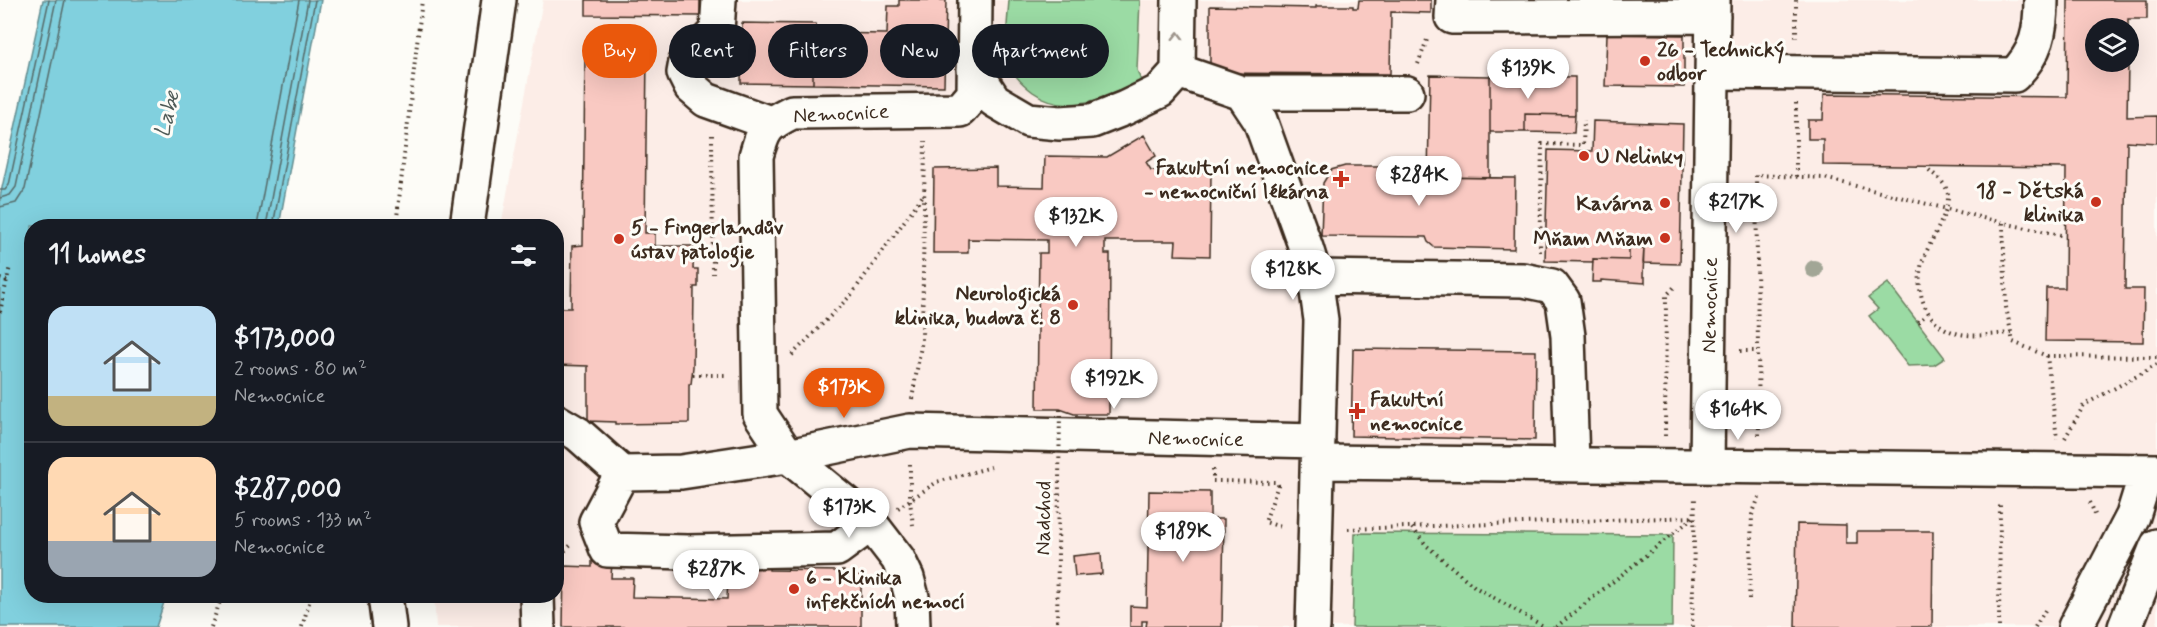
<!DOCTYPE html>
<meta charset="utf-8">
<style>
body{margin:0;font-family:Mynerve,sans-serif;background:#20242c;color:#f1f3f6;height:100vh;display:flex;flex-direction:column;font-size:22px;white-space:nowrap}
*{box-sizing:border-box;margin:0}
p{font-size:20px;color:#9ea1a6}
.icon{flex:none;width:33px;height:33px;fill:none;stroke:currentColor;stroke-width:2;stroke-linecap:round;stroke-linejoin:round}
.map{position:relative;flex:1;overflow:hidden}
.panel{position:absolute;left:24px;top:219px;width:540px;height:384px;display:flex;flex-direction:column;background:#171b24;border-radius:24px;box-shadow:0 6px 24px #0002}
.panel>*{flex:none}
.hud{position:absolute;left:582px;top:24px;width:570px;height:54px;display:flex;gap:12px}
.tools{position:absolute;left:2085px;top:18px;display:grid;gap:12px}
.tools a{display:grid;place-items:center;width:54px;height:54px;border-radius:50%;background:#171b24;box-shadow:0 6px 24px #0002;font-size:30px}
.price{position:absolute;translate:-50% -51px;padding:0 14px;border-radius:21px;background:#fff;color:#222;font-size:20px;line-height:39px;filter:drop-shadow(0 2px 3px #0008)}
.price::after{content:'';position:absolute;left:50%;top:36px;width:18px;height:14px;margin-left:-9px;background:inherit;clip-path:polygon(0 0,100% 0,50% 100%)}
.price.selected{background:#ea580c;color:#fff}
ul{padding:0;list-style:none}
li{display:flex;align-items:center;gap:18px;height:150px;padding:0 24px}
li+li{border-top:2px solid #363941}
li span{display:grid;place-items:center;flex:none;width:168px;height:120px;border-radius:18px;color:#555}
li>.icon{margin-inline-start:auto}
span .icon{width:72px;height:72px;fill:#fffc;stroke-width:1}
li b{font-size:26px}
h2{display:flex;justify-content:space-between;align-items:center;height:72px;padding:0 24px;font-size:26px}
.chip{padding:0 21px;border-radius:27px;background:#171b24;box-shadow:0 6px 24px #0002;font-size:21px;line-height:54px}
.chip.selected{background:#ea580c;color:#fff}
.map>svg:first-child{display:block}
.built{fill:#fcede7;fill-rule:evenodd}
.green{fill:#9bdba4;stroke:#6b8261;stroke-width:1.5}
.water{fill:#81d0de;stroke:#658e91;stroke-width:1.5}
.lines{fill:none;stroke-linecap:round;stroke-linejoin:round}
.shore{stroke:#576c6b;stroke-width:1.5}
.building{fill:#f9c9c2;stroke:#3b2a1e;stroke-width:1.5}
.minor-casing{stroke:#3b2a1e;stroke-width:38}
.path{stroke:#3b2a1e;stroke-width:4;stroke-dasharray:1.5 4.5;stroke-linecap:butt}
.minor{stroke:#fdfcf7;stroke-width:33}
.path-bridge{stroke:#3b2a1e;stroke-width:4;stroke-dasharray:1.5 4.5;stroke-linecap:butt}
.tree{fill:#a2a696}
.oneway{stroke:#9c938a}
.poi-dot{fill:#c8321e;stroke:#fdfcf7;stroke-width:2}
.labels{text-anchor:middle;stroke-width:6;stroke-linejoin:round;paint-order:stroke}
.poi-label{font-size:21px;font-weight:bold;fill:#3b2a1e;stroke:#fdfcf7;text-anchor:start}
.street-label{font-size:21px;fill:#3b2a1e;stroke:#fdfcf7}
.water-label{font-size:22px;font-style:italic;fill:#505c58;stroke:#fdfcf7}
</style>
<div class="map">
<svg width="2157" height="627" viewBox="0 0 2157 627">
<rect width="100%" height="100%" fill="#fdfcf7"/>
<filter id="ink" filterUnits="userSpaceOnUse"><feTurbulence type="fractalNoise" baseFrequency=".0167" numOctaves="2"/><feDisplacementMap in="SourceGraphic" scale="12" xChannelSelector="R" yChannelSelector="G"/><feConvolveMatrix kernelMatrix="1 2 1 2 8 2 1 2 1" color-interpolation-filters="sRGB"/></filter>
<g filter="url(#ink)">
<!-- built -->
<path class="built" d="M543,0H2157V627H436L434,596H556V226H501ZM2096,28H2128V62H2096Z"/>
<!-- green -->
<path class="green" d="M1009,0H1140L1137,70L1141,81C1106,97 1068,117 1033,92C1021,83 1012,74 1008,60C1004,44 1008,17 1009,0Z
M1888,283L1945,358L1934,365L1908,366L1869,316L1878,309L1868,298Z
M1355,533L1673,535L1672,627H1352Z"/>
<!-- water -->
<path class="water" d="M43,0H321L279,226H32V596H166L156,627H0V197Z"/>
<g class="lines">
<!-- shore -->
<path class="shore" d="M0,190H5L9,185L49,0
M0,198L10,195L16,187L56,0
M0,207L16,203L25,189L65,0
M257,226L299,0
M266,226L308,0
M273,226L315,0"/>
</g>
<!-- building -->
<path class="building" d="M586,0H700V16L586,15Z
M899,0H946L944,86L813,84V33L887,34L888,6H899Z
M1359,0H1431V13L1391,12L1390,74L1210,73V6L1316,8V6H1353V8H1358Z
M2068,0H2147V19H2128V28H2096V62H2128L2127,117L2157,116V143L2127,141L2125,289H2144L2143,342L2045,341L2046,288H2065L2066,168L1823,165V139H1808V120H1823L1824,94L2067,97Z
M742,23L816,24V33H813V84L741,83Z
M1607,34L1684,35V87L1605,86Z
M585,51L647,52L645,233H655V246H694L693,269H698V287H694L693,367L691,384H689V423L615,424V422L588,421V366L556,365V308H571L572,246L583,245Z
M1430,75L1490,76V178L1428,177Z
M1490,76L1575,77V115L1525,114V132H1490Z
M1525,114L1575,115L1574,133L1525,132Z
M1593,121L1683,124L1680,264L1643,263L1644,248L1629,247V260L1593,259V262L1545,261L1548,150L1592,151Z
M1144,135L1156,156L1146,162L1151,170L1211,172L1210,256L1175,255L1176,241H1105V254H1110L1109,414H1074L1060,409H1037L1039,253H1047V240L968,239V253H933L934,169L996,168V186L1044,187L1045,156L1107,157Z
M1345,166H1429L1428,177L1515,178L1514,249L1434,247L1428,242L1426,237L1321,236L1323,183L1331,170Z
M1629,247L1644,248L1643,277H1645V283L1601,280V282H1592L1593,259L1629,260Z
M1353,349L1536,351L1535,440L1351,436Z
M1149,491L1210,492V519H1224L1222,627H1146L1147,621H1142V627H1130V606L1147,607Z
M1797,524L1846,525V543H1857V531H1933L1932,627H1795Z
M1101,553L1102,574L1075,576L1073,556Z
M592,561H612L611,578H633L632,597L727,599L728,580H749V563H769V570L844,571V574L861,575V627H563L564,566L592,567Z"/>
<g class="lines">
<!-- minor casing -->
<g class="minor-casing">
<path id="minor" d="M719,0L717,31L686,62L684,73L691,87L706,100L770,123
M1453,0L1452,17L1713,16
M974,69L994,100L1028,120L1060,123L1092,121L1125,108L1160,91L1178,71L1179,0
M1178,71L1242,93L1260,120L1306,248L1315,277L1321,320L1313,627
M1712,72L2014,75C2037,52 2041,31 2041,0
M1242,93H1407
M467,226L499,0
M1315,277L1523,280L1552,286L1563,301L1568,336L1572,464
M556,421L578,434L622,473
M1318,462L2157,471
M1707,466L1713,0
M871,524L837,549L688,552L607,550L596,522L622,473L681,472L788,456L910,431L1318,441
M385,596L389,627
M537,596L538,627
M913,627L912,597L907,578L898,559L871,524L788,456L760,414L756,156C764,128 766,125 792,112L960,110L974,94L975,0
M2075,627L2133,516L2147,471
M2125,627L2157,546"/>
</g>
<!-- path -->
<path class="path" d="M1796,0V41
M1418,64L1428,37
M1796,103V177
M712,135L713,274
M1929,170C1937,177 1947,184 1948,195C1949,215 1928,243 1922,263C1914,292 1926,325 1956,333C1973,338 1994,334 2011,333
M1741,207L1756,214
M2003,223L2006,307L2013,342L2047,356L2057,439
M396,226L422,0
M1540,252L1542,144L1583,145L1584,120
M0,279L7,281
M0,312L10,266
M1918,322L1927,314
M1740,351H1758
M792,355L851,295L924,194
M2047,356L2157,357
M693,375H727
M912,399L922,340L925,141
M1759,435L1756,175L1824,178L2003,223L2065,236
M1665,436L1666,296L1676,285
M2065,438L2084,405L2157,365
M910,464V501L913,525
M1213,469V481L1276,482L1278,485L1265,522L1284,528
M2090,502L2096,517
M898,508L937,482L991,467
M1412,528L1427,546L1475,587L1545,627
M1348,529L1695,517
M556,559L571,545
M1749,599L1752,515L1759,497
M211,627L222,596
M302,627L311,596
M1556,627L1694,517
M1692,627L1695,496
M1999,627L2000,502
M2035,627L2047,607"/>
<!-- minor -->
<use href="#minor" class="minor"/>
<!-- path-bridge -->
<path class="path-bridge" d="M1057,627L1060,409"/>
</g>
<!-- trees -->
<circle class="tree" cx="1814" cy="269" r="9"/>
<!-- one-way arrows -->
<defs><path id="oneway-chevron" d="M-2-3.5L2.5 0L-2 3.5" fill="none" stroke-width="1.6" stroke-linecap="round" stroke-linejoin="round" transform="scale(1.5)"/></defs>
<use class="oneway" href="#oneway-chevron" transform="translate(1178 36) rotate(-89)"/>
</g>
<!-- markers -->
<g class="poi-dot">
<circle cx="1645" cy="61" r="6"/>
<circle cx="1584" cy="156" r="6"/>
<path d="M1338 170h6v6h6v6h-6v6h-6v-6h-6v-6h6z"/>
<circle cx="2096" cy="202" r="6"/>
<circle cx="1665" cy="203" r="6"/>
<circle cx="1665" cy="238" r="6"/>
<circle cx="619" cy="239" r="6"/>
<circle cx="1073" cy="305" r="6"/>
<path d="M1354 402h6v6h6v6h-6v6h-6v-6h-6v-6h6z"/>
<circle cx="794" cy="589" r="6"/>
</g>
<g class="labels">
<!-- poi labels -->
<g class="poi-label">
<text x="1657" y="56">26 - Technický<tspan x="1657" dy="24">odbor</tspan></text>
<text x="1596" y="163">U Nelinky</text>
<text x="1329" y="174" text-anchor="end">Fakultní nemocnice<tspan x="1329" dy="24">- nemocniční lékárna</tspan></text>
<text x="2084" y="197" text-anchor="end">18 - Dětská<tspan x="2084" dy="24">klinika</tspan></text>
<text x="1653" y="210" text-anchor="end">Kavárna</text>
<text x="631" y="234">5 - Fingerlandův<tspan x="631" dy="24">ústav patologie</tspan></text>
<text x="1653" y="245" text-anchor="end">Mňam Mňam</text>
<text x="1061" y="300" text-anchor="end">Neurologická<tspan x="1061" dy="24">klinika, budova č. 8</tspan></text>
<text x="1370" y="406">Fakultní<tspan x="1370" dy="24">nemocnice</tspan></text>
<text x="806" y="584">6 - Klinika<tspan x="806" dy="24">infekčních nemocí</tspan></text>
</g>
<!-- street labels -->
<g class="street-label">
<text transform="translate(841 113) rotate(-3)" y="7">Nemocnice</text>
<text transform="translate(1709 305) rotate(-89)" y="7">Nemocnice</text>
<text transform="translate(1196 438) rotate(1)" y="7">Nemocnice</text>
<text transform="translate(1043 518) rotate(-89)" y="7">Nadchod</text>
</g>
<!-- water labels -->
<g class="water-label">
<text transform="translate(166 114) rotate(-75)" y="8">Labe</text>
</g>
</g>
</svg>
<div class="tools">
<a><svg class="icon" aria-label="layers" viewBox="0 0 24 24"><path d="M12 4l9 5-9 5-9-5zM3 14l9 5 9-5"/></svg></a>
</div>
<b class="price" style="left:1528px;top:100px">$139K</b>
<b class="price" style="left:1419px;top:207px">$284K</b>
<b class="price" style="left:1736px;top:234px">$217K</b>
<b class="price" style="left:1076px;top:248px">$132K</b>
<b class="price" style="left:1293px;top:301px">$128K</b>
<b class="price" style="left:1114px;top:410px">$192K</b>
<b class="price selected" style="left:844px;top:419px">$173K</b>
<b class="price" style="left:1738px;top:441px">$164K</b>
<b class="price" style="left:849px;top:539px">$173K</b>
<b class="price" style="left:1183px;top:563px">$189K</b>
<b class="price" style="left:716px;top:601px">$287K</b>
<div class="hud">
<a class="chip selected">Buy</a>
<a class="chip">Rent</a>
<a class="chip">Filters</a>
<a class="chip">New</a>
<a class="chip">Apartment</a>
</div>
<section class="panel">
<h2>11 homes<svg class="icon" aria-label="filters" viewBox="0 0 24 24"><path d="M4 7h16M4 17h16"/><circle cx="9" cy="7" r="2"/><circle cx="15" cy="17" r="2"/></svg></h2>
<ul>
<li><span style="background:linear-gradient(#bfe0f5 75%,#c2b280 0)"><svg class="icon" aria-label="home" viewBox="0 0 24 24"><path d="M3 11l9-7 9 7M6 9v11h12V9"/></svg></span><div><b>$173,000</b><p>2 rooms · 80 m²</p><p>Nemocnice</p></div></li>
<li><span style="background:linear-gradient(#ffd9b3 70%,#9aa5b1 0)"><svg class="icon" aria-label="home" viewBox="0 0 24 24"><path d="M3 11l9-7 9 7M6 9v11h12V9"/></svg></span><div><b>$287,000</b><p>5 rooms · 133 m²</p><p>Nemocnice</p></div></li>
</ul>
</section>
</div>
